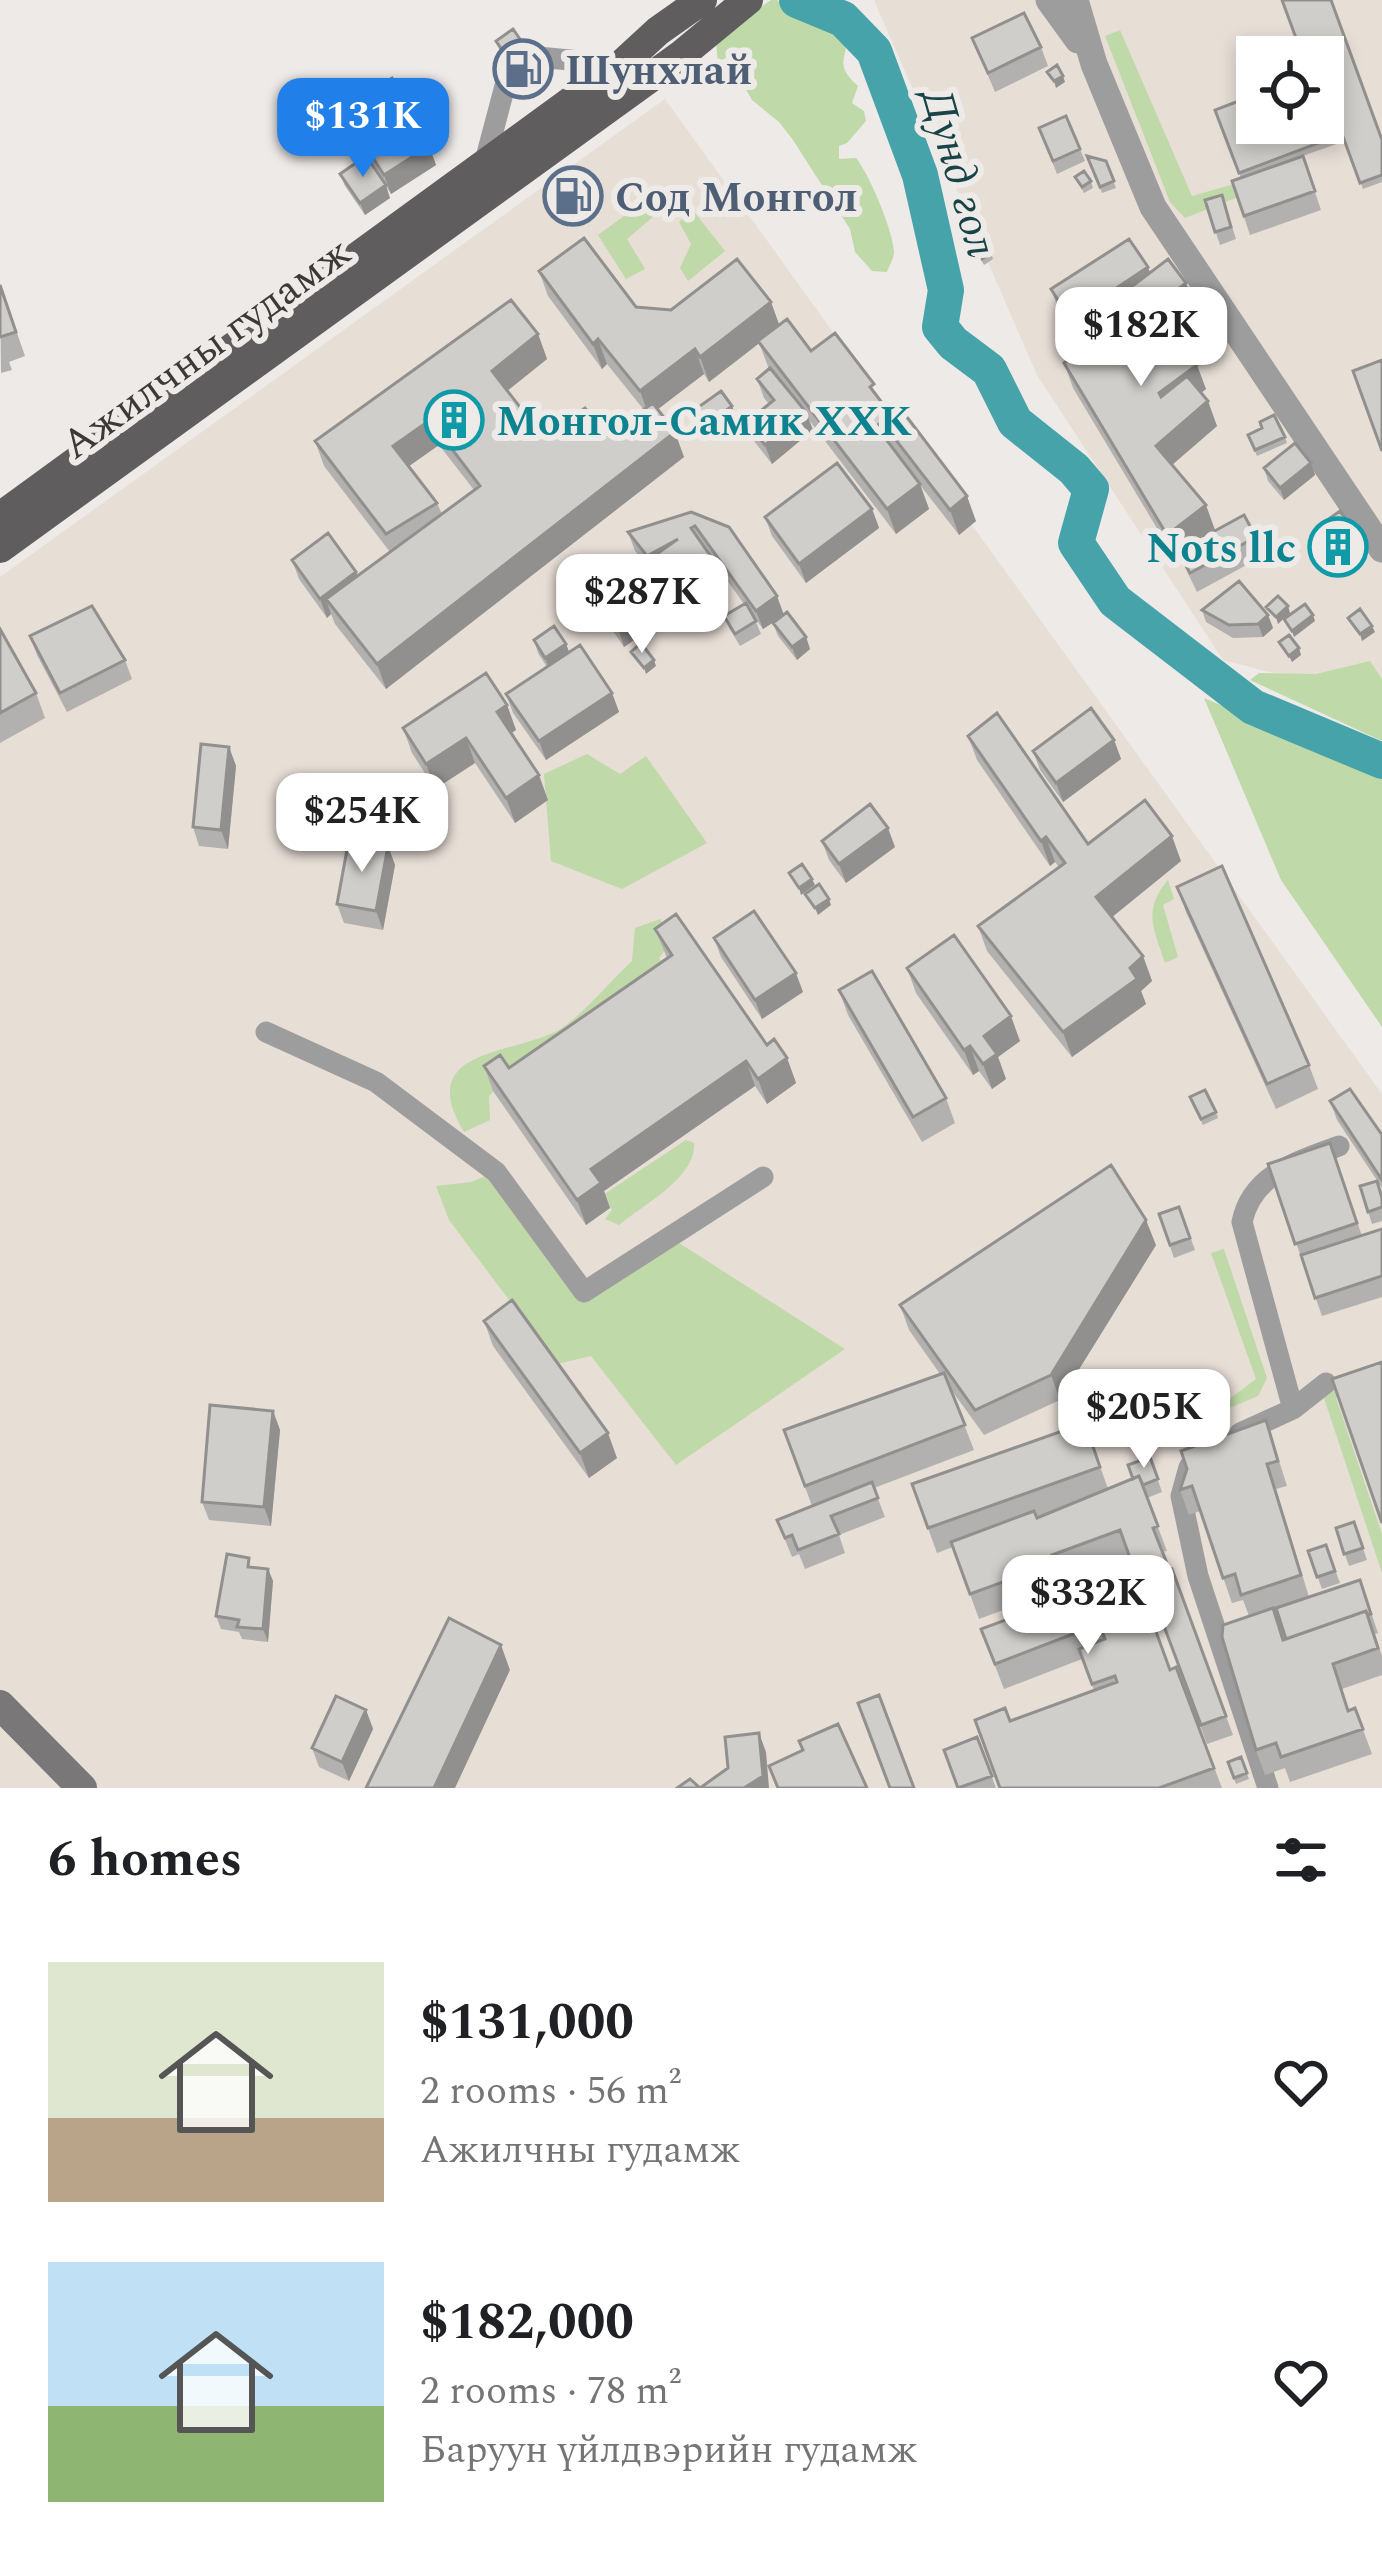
<!DOCTYPE html>
<meta charset="utf-8">
<style>
body{margin:0;font-family:Spectral,serif;background:#f2f2f2;color:#202124;height:100vh;display:flex;flex-direction:column;font-size:45px;white-space:nowrap}
*{box-sizing:border-box;margin:0}
p{font-size:39px;color:#757577}
.icon{flex:none;width:66px;height:66px;fill:none;stroke:currentColor;stroke-width:2;stroke-linecap:round;stroke-linejoin:round}
.map{position:relative;height:1788px;overflow:hidden}
.sheet{display:flex;flex-direction:column;background:#fff;flex:1}
.sheet>*{flex:none}
.buttons{position:absolute;left:1236px;top:36px;display:grid;gap:24px}
.buttons a{display:grid;place-items:center;width:108px;height:108px;border-radius:0px;background:#fff;box-shadow:0 6px 18px #0003;font-size:60px}
.price{position:absolute;translate:-50% -102px;padding:0 27px;border-radius:24px;background:#fff;color:#222;font-size:39px;line-height:78px;filter:drop-shadow(0 3px 6px #0008)}
.price::after{content:'';position:absolute;left:50%;top:72px;width:36px;height:27px;margin-left:-18px;background:inherit;clip-path:polygon(0 0,100% 0,50% 100%)}
.price.on{background:#207fe8;color:#fff}
ul{padding:0;list-style:none}
li{display:flex;align-items:center;gap:36px;height:300px;padding:0 48px}
li span{display:grid;place-items:center;flex:none;width:336px;height:240px;border-radius:0px;color:#555}
li>.icon{margin-inline-start:auto}
span .icon{width:144px;height:144px;fill:#fffc;stroke-width:1}
li b{font-size:51px}
h2{display:flex;justify-content:space-between;align-items:center;height:144px;padding:0 48px;font-size:51px}
.map>svg:first-child{display:block}
.built{fill:#e7ded6;fill-rule:evenodd}
.green{fill:#bfd9a8}
.lines{fill:none;stroke-linecap:round;stroke-linejoin:round}
.river{stroke:#47a3aa;stroke-width:36}
.minor{stroke:#9e9d9d;stroke-width:21}
.tertiary{stroke:#9e9d9d;stroke-width:27}
.secondary{stroke:#797778;stroke-width:30}
.primary{stroke:#5f5d5e;stroke-width:30}
.wall{fill:#b3b1af;fill-rule:evenodd}
.shaded-wall{fill:#92908e}
.building{fill:#d0cecb;stroke:#92908e;stroke-width:3}
.labels{text-anchor:middle;stroke-width:12;stroke-linejoin:round;paint-order:stroke}
.service-label{font-size:42px;font-weight:bold;fill:#4e5e75;stroke:#edeae8;text-anchor:start}
.street-label{font-size:42px;fill:#3b3a39;stroke:#edeae8}
.culture-label{font-size:42px;font-weight:bold;fill:#0d838f;stroke:#edeae8;text-anchor:start}
.water-label{font-size:45px;font-style:italic;fill:#194447;stroke:#edeae8}
</style>
<div class="map">
<svg width="1382" height="1788" viewBox="0 0 1382 1788">
<rect width="100%" height="100%" fill="#edeae8"/>
<!-- built -->
<path class="built" d="M874,0H1382V701L1223,660L1037,375ZM1257,57H1323V123H1257Z
M665,99L1382,1094V1788H0V577Z"/>
<!-- green -->
<path class="green" d="M771,0H777L804,20L817,17L847,31C849,59 832,63 858,86L852,103L864,111L866,121L847,143L839,146V159L856,158C869,174 893,230 894,252C894,259 889,265 887,272L872,271L855,252L850,229L793,140L779,122L752,100L740,79L718,67L716,38Z
M1120,30L1192,196L1269,174L1273,183L1185,218L1170,202L1105,36Z
M649,198L660,211L627,239L645,269L626,279L598,235Z
M692,209L725,251L688,281L680,268L691,244L679,222Z
M1370,661L1382,679V741L1250,680L1259,673L1316,674Z
M1204,698L1382,774V1027L1281,880Z
M587,754L620,774L646,756L707,843L622,889L551,861L544,774Z
M1168,880L1174,899L1163,905L1178,957L1165,963C1154,929 1142,910 1168,880Z
M660,919L674,938L659,958L674,979L508,1077L489,1096L490,1120L464,1132C415,1051 506,1055 555,1032C579,1020 611,980 632,961L635,928Z
M686,1140L694,1143C697,1177 643,1205 619,1225L605,1219L612,1210L603,1195Z
M488,1175L583,1295L679,1243L845,1349L676,1465L591,1356L557,1364L449,1220L436,1186L471,1182Z
M1224,1249L1267,1378L1258,1396L1227,1409L1228,1400L1256,1379L1211,1253Z
M1373,1374L1376,1382L1336,1398L1382,1534V1573L1322,1392Z"/>
<g class="lines">
<!-- river -->
<path class="river" d="M797,0L843,19L874,51L920,175L946,290L940,327L953,343L989,370L1015,422L1074,469L1091,489L1076,543L1115,601L1253,707L1382,761"/>
<!-- minor -->
<path class="minor" d="M528,56L621,65
M484,165L510,67
M266,1032L376,1082L496,1172L584,1292L763,1177
M1293,1409L1242,1222C1252,1174 1297,1162 1339,1146
M1240,1433L1293,1409L1326,1383
M1189,1467L1181,1496L1198,1576L1268,1788"/>
<!-- tertiary -->
<path class="tertiary" d="M1049,0L1078,40
M1075,0L1094,64L1153,207L1382,549"/>
<!-- secondary -->
<path class="secondary" d="M0,1705L82,1788"/>
<!-- primary -->
<path class="primary" d="M0,517L621,65L658,31L702,0
M0,548L680,56L748,0"/>
</g>
<!-- wall -->
<path class="wall" d="M972,38L1041,47L1048,66L995,92Z
M496,41L542,76L525,88L501,54Z
M377,87L401,94L403,100L388,109Z
M1215,110L1257,123L1382,140V182L1363,189L1345,141L1294,159L1303,156L1321,210L1250,235L1232,181L1241,178Z
M1039,128L1080,149L1085,161L1057,174Z
M359,136L429,146L436,165L391,194L366,154Z
M1087,156L1106,161L1116,188L1102,193Z
M340,174L390,198L365,215L345,186Z
M1075,177L1091,181L1093,188L1084,193Z
M1222,195L1236,239L1220,245L1205,200Z
M975,249L991,253L993,259L984,265Z
M539,271L636,307L671,310L771,302L779,325L811,351L879,399L976,521L959,535L920,485L929,509L896,534L809,420L813,430L772,464L754,441L747,422L769,404L764,398L757,379L769,369L759,343L709,382L704,374L658,409L684,457L386,689L335,624L331,614L327,618L299,579L292,560L356,572L358,576L390,552L324,466L315,441L538,334L547,359L507,391L544,438L607,435L644,410L607,364L602,369L548,296ZM439,445L474,490L442,514L437,503L409,466Z
M1150,272L1186,283L1195,308L1169,327L1206,389L1201,393L1217,426L1172,465L1215,530L1256,537L1263,556L1197,592L1180,557L1176,560L1073,388L1064,363L1075,354L1068,335L1073,331L1058,308L1051,289Z
M0,284L25,356L9,362L12,370L1,373Z
M732,406L737,419L709,439L698,424L693,411Z
M1248,435L1285,437L1287,443L1257,456Z
M1311,463L1315,475L1284,500L1268,481L1264,468Z
M872,509L879,528L806,583L772,536L765,517Z
M691,512L784,615L806,637L810,649L797,660L778,636L773,623L779,619L763,629L754,617L761,634L740,646L729,628L724,616L744,604L714,562L720,580L624,647L597,608L590,589L621,579L644,562L635,551L628,532Z
M1202,610L1268,615L1273,628L1263,637L1233,638L1206,622Z
M0,629L36,693L45,718L0,743Z
M30,636L125,660L132,679L67,712L37,655Z
M534,640L566,644L569,652L612,693L619,712L546,760L513,713L506,694L547,667L538,653Z
M507,705L516,730L511,733L548,800L515,823L475,763L435,789L412,753L403,728Z
M968,736L1088,844L1181,861L1112,917L1143,956L1152,981L1141,991L1146,1004L1072,1057L987,951L978,926L1059,867L1055,862L1050,866L977,760Z
M1114,740L1121,759L1063,802L1040,770L1033,751Z
M229,747L236,766L228,849L199,846L193,827Z
M822,841L895,847L846,883L829,860Z
M388,846L395,865L383,930L344,923L337,904Z
M1177,887L1309,1065L1318,1089L1276,1109L1186,912Z
M655,929L767,1045L787,1058L796,1083L767,1104L755,1086L604,1191L610,1208L586,1225L493,1091L484,1066L509,1068L667,958Z
M714,938L803,992L762,1019L721,957Z
M907,968L1020,1041L998,1057L1006,1079L992,1089L979,1071L973,1075L916,993Z
M839,990L946,1098L955,1123L922,1142L848,1015Z
M1330,1101L1382,1135V1188L1337,1120Z
M1192,1104L1216,1112L1218,1118L1203,1125Z
M1330,1143L1362,1236L1382,1229V1297L1322,1316L1268,1164Z
M1360,1186L1382,1196V1221L1372,1224Z
M1179,1207L1195,1250L1174,1258L1159,1214Z
M1156,1245L1060,1400L984,1435L950,1388L974,1450L874,1488L885,1517L839,1535L845,1553L805,1569L799,1554L792,1557L777,1520L812,1506L784,1430L940,1374L909,1330L900,1305Z
M484,1321L617,1458L589,1478L493,1346Z
M273,1411L280,1430L271,1526L209,1520L202,1502Z
M1266,1420L1287,1486L1276,1489L1309,1597L1360,1580L1378,1633L1375,1634L1382,1656V1675L1342,1689L1349,1711L1355,1708L1372,1754L1290,1782L1285,1768L1265,1775L1256,1750L1249,1616L1243,1600L1232,1603L1200,1511L1189,1515L1180,1490ZM1277,1611L1286,1639H1284L1274,1612Z
M1085,1423L1108,1489L1133,1479L1150,1457L1162,1492L1147,1498L1167,1551L1162,1552L1169,1570L1172,1569L1233,1735L1207,1744L1152,1595L1148,1596L1161,1630L1156,1632L1170,1670L1176,1667L1222,1788H1000L1010,1721L1094,1690L1082,1659L1004,1689L981,1629L1135,1572L1129,1555L1061,1580L1064,1588L979,1619L953,1547L937,1553L912,1484Z
M1354,1522L1367,1560L1349,1566L1336,1528Z
M1326,1545L1340,1583L1322,1589L1308,1551Z
M253,1567L268,1569L273,1581L268,1642L242,1639L239,1632L221,1629L216,1616Z
M366,1710L373,1729L349,1781L319,1767L312,1748Z
M977,1737L996,1788H958Z
M1241,1757L1249,1779L1236,1784L1228,1762Z"/>
<!-- shaded-wall -->
<path class="shaded-wall" d="M537,64L542,76L525,88L520,76Z
M1063,76L1065,82L1056,88L1054,81Z
M429,146L436,165L391,194L384,175Z
M386,185L390,198L365,215L360,203Z
M1148,267L1155,286L1077,338L1070,319Z
M1186,283L1195,308L1163,332L1154,307Z
M771,302L780,327L709,382L700,357Z
M538,334L547,359L501,396L492,371Z
M598,339L607,364L602,369L593,344Z
M695,349L704,374L649,416L640,391Z
M1197,365L1206,389L1168,418L1159,393Z
M1208,401L1217,426L1165,471L1156,446Z
M732,406L737,419L709,439L705,426Z
M806,412L813,430L772,464L765,445Z
M430,420L439,445L402,471L393,446Z
M882,422L891,446L876,426Z
M675,432L684,457L386,689L377,664Z
M1311,463L1315,475L1284,500L1280,488Z
M920,484L929,509L896,534L887,509Z
M967,496L976,521L959,535L950,510Z
M1206,505L1215,530L1178,551L1180,557L1176,560L1167,535Z
M872,509L879,528L806,583L799,564Z
M1353,529L1357,542L1327,563L1323,550Z
M714,561L720,580L624,647L618,628Z
M356,572L363,591L326,599L331,614L327,618L320,599Z
M777,596L784,615L763,629L756,611Z
M1288,606L1290,613L1278,624L1276,617Z
M1268,615L1273,628L1263,637L1258,624Z
M1313,615L1315,621L1294,637L1292,631Z
M1372,626L1375,632L1362,641L1360,634Z
M806,637L810,649L797,660L792,647Z
M566,644L571,657L550,671L545,658Z
M1299,648L1301,655L1292,662L1289,656Z
M654,660L656,666L646,674L644,668Z
M612,693L619,712L546,760L539,741Z
M507,705L516,730L506,737L497,712Z
M466,738L475,763L435,789L426,764Z
M1114,740L1121,759L1063,802L1056,783Z
M229,747L236,766L228,849L221,830Z
M539,775L548,800L515,823L506,798Z
M888,828L895,847L846,883L839,864Z
M1172,836L1181,861L1106,922L1096,897Z
M1046,837L1055,862L1050,866L1041,841Z
M388,846L395,865L383,930L376,911Z
M812,879L815,885L801,895L799,888Z
M829,899L831,905L818,915L815,908Z
M1143,956L1152,981L1141,991L1146,1004L1072,1057L1063,1032Z
M796,973L803,992L762,1019L755,1000Z
M1011,1016L1020,1041L998,1057L1006,1079L992,1089L983,1064L984,1036Z
M970,1046L979,1071L973,1075L964,1050Z
M787,1058L796,1083L767,1104L758,1079Z
M746,1061L755,1086L604,1191L610,1208L586,1225L577,1200L591,1169Z
M1146,1220L1156,1245L1060,1400L1051,1375Z
M273,1411L280,1430L271,1526L264,1507Z
M608,1433L617,1458L589,1478L580,1453Z
M268,1569L273,1581L268,1642L263,1629Z
M501,1645L510,1670L455,1788H434Z
M366,1710L373,1729L349,1781L342,1762Z
M759,1733L766,1752L769,1788H744Z"/>
<!-- building -->
<path class="building" d="M1282,0H1331L1382,140V175L1360,183L1342,134L1239,173L1215,110L1257,94V123H1323V57H1303Z
M1024,13L1041,47L988,73L972,38Z
M513,29L537,64L520,76L496,41Z
M1057,65L1063,76L1054,81L1047,72Z
M392,78L401,94L385,103L377,87Z
M404,107L429,146L384,175L359,136Z
M1066,116L1080,149L1053,161L1039,128Z
M366,156L386,185L360,203L340,174Z
M1087,156L1106,161L1114,181L1100,187Z
M1303,156L1315,191L1244,216L1232,181Z
M1084,171L1091,181L1082,187L1075,177Z
M1222,195L1231,227L1215,232L1205,200Z
M584,238L636,307L671,310L737,259L771,302L700,357L695,349L640,391L598,339L593,344L539,271Z
M1129,239L1148,267L1070,319L1051,289Z
M984,243L991,253L982,259L975,249Z
M1168,259L1186,283L1154,307L1197,365L1159,393L1161,397L1187,376L1208,401L1156,446L1206,505L1167,535L1064,363L1078,351L1068,335Z
M0,285L16,332L0,337Z
M511,300L538,334L492,371L544,438L585,408L607,435L653,403L675,432L377,664L326,599L480,486L430,420L393,446L437,503L386,534L315,441Z
M787,319L811,351L835,333L874,384L870,387L892,416L901,409L967,496L950,510L882,422L876,426L920,484L887,509L758,341Z
M1382,360V451L1353,371Z
M770,368L806,412L765,445L747,422L774,400L757,379Z
M721,391L732,406L705,426L693,411Z
M1274,415L1285,437L1255,450L1248,435L1262,428L1260,422Z
M1295,443L1311,463L1280,488L1264,468Z
M837,463L872,509L799,564L765,517Z
M1340,511L1353,529L1323,550L1315,538L1327,530L1323,523Z
M691,512L729,527L777,596L756,611L695,526L691,528L714,561L618,628L590,589L616,571L621,579L678,539L647,556L628,532Z
M1244,515L1256,537L1190,573L1178,551Z
M328,533L356,572L320,599L292,560Z
M1239,581L1268,615L1258,624L1229,625L1202,610Z
M1278,596L1288,606L1276,617L1266,607Z
M746,603L756,621L735,634L724,616Z
M1305,604L1313,615L1292,631L1284,619Z
M92,606L125,660L60,693L30,636Z
M1360,609L1372,626L1360,634L1348,618Z
M787,612L806,637L792,647L773,623Z
M554,626L566,644L545,658L534,640Z
M0,629L36,693L0,713Z
M1289,635L1299,648L1289,656L1279,642Z
M641,643L654,660L644,668L631,652Z
M580,645L612,693L539,741L506,694Z
M486,673L507,705L497,712L539,775L506,798L466,738L426,764L403,728Z
M1091,708L1114,740L1056,783L1033,751Z
M997,713L1088,844L1145,800L1172,836L1096,897L1143,956L1130,968L1137,979L1063,1032L978,926L1065,863L1046,837L1041,841L968,736Z
M201,744L229,747L221,830L193,827Z
M870,804L888,828L839,864L822,841Z
M349,839L388,846L376,911L337,904Z
M802,864L812,879L799,888L789,873Z
M1222,866L1309,1065L1267,1084L1177,887Z
M819,884L829,899L815,908L805,894Z
M754,911L796,973L755,1000L714,938Z
M676,914L767,1045L774,1039L787,1058L758,1079L746,1061L591,1169L601,1183L577,1200L484,1066L500,1055L509,1068L672,955L655,929Z
M954,935L1011,1016L984,1036L997,1054L983,1064L970,1046L964,1050L907,968Z
M872,971L946,1098L913,1117L839,990Z
M1350,1089L1382,1135V1180L1330,1101Z
M1205,1090L1216,1112L1201,1119L1190,1097Z
M1330,1143L1357,1223L1295,1244L1268,1164Z
M1111,1165L1146,1220L1051,1375L975,1410L900,1305Z
M1377,1181L1382,1198V1207L1368,1212L1360,1186Z
M1179,1207L1190,1238L1170,1245L1159,1214Z
M1382,1229V1276L1315,1298L1301,1255Z
M512,1300L608,1433L580,1453L484,1321Z
M1382,1362V1523L1332,1379Z
M944,1373L965,1425L805,1486L784,1430Z
M210,1405L273,1411L264,1507L202,1502Z
M1266,1420L1278,1461L1267,1464L1301,1575L1241,1595L1235,1574L1223,1578L1192,1486L1180,1490L1187,1469L1181,1451Z
M1085,1423L1100,1467L928,1528L912,1484Z
M1150,1457L1158,1479L1143,1485L1139,1476L1133,1479L1128,1465Z
M1139,1476L1158,1526L1153,1528L1166,1561L1139,1571L1152,1605L1147,1607L1170,1670L1176,1667L1214,1768L1159,1788H1000L975,1720L1005,1708L1010,1721L1117,1682L1115,1676L1092,1684L1079,1649L1105,1639L1099,1624L995,1664L981,1629L1135,1572L1120,1530L1052,1555L1055,1563L970,1594L951,1542L1034,1511L1037,1518Z
M872,1482L878,1498L831,1516L839,1534L798,1550L792,1535L785,1538L777,1520Z
M1354,1522L1363,1548L1344,1554L1336,1528Z
M1326,1545L1335,1571L1317,1577L1308,1551Z
M227,1554L249,1558L248,1567L268,1569L263,1629L237,1627L239,1620L216,1616Z
M1172,1569L1226,1716L1201,1725L1146,1578Z
M1360,1580L1371,1614L1368,1615L1366,1611L1286,1639L1276,1608Z
M1273,1608L1283,1640L1366,1611L1378,1648L1333,1664L1348,1711L1355,1708L1363,1729L1281,1757L1276,1743L1256,1750L1222,1637L1223,1625Z
M449,1618L501,1645L434,1788H366Z
M879,1695L914,1788H890L858,1703Z
M336,1696L366,1710L342,1762L312,1748Z
M838,1724L867,1788H778L769,1766L803,1750L799,1741Z
M759,1733L763,1776L744,1788H700L728,1768L725,1737Z
M977,1737L992,1776L958,1788L944,1750Z
M1241,1757L1247,1773L1234,1778L1228,1762Z
M690,1779L700,1788H677Z"/>
<!-- icons -->
<defs>
<g id="fuel-ring" transform="scale(3)"><circle r="9.5" fill="#edeae8" stroke="#5c6f8a" stroke-width="1.5"/><path d="M-5.5-6h7V0h2V4h1.3V-2.5L3-4.5l.8-.8L6-3V5H2.5V1h-1V6h-7ZM-4.2-4.7v3.2H.2V-4.7Z" fill="#5c6f8a"/></g>
<g id="building-ring" transform="scale(3)"><circle r="9.5" fill="#edeae8" stroke="#0f9aa8" stroke-width="1.5"/><path d="M-4-6H4V6H1V3H-1V6H-4ZM-2.5-4.3h1.7v1.8h-1.7ZM.8-4.3h1.7v1.8H.8ZM-2.5-1h1.7V.8h-1.7ZM.8-1h1.7V.8H.8Z" fill="#0f9aa8"/></g>
</defs>
<g fill-rule="evenodd">
<use href="#fuel-ring" x="523" y="69"/>
<use href="#fuel-ring" x="573" y="196"/>
<use href="#building-ring" x="454" y="420"/>
<use href="#building-ring" x="1338" y="547"/>
</g>
<g class="labels">
<!-- service labels -->
<g class="service-label">
<text x="565" y="84">Шунхлай</text>
<text x="615" y="211">Сод Монгол</text>
</g>
<!-- street labels -->
<g class="street-label">
<text transform="translate(205 347) rotate(-36)" y="15">Ажилчны гудамж</text>
</g>
<!-- culture labels -->
<g class="culture-label">
<text x="496" y="435">Монгол-Самик ХХК</text>
<text x="1296" y="562" text-anchor="end">Nots llc</text>
</g>
<!-- water labels -->
<g class="water-label">
<text transform="translate(961 172) rotate(74)" y="16">Дунд гол</text>
</g>
</g>
</svg>
<div class="buttons">
<a><svg class="icon" aria-label="locate" viewBox="0 0 24 24"><circle cx="12" cy="12" r="6"/><path d="M12 2v4M12 18v4M2 12h4M18 12h4"/></svg></a>
</div>
<b class="price on" style="left:363px;top:180px">$131K</b>
<b class="price" style="left:1141px;top:389px">$182K</b>
<b class="price" style="left:642px;top:656px">$287K</b>
<b class="price" style="left:362px;top:875px">$254K</b>
<b class="price" style="left:1144px;top:1471px">$205K</b>
<b class="price" style="left:1088px;top:1657px">$332K</b>
</div>
<section class="sheet">
<h2>6 homes<svg class="icon" aria-label="filters" viewBox="0 0 24 24"><path d="M4 7h16M4 17h16"/><circle cx="9" cy="7" r="2"/><circle cx="15" cy="17" r="2"/></svg></h2>
<ul>
<li><span style="background:linear-gradient(#dfe7d0 65%,#b9a48a 0)"><svg class="icon" aria-label="home" viewBox="0 0 24 24"><path d="M3 11l9-7 9 7M6 9v11h12V9"/></svg></span><div><b>$131,000</b><p>2 rooms · 56 m²</p><p>Ажилчны гудамж</p></div><svg class="icon" aria-label="heart" viewBox="0 0 24 24"><path d="M12 20l-8-8c-3-5 5-10 8-4 3-6 11-1 8 4z"/></svg></li>
<li><span style="background:linear-gradient(#bfe0f5 60%,#8fb573 0)"><svg class="icon" aria-label="home" viewBox="0 0 24 24"><path d="M3 11l9-7 9 7M6 9v11h12V9"/></svg></span><div><b>$182,000</b><p>2 rooms · 78 m²</p><p>Баруун үйлдвэрийн гудамж</p></div><svg class="icon" aria-label="heart" viewBox="0 0 24 24"><path d="M12 20l-8-8c-3-5 5-10 8-4 3-6 11-1 8 4z"/></svg></li>
</ul>
</section>
